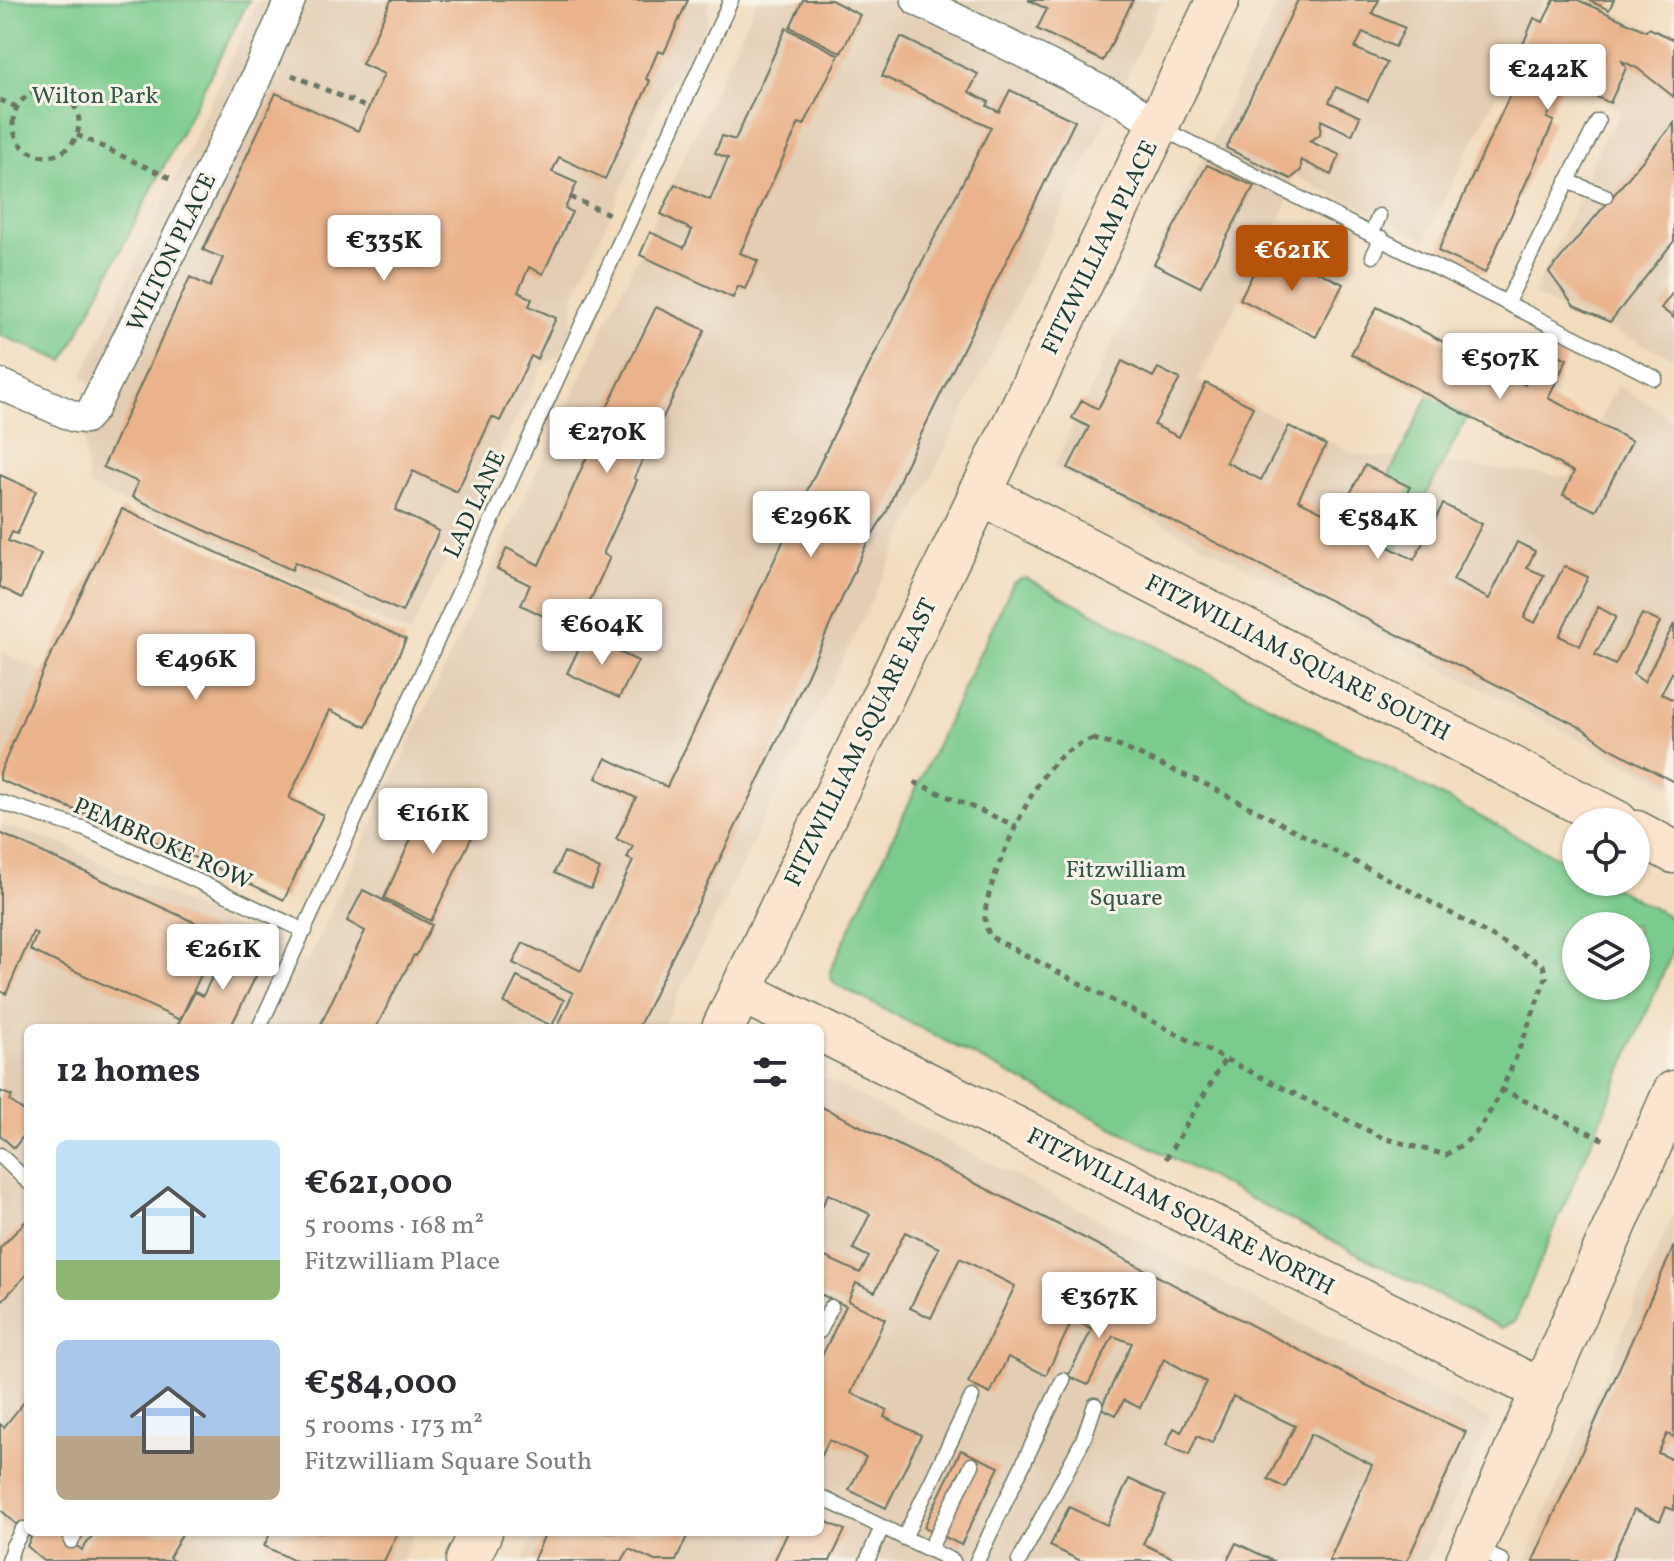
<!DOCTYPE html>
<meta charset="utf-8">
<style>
body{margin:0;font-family:Vollkorn,serif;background:#f2f2f3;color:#2b2b33;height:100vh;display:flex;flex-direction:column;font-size:30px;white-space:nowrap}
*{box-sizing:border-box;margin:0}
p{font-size:26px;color:#7c7c81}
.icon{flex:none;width:44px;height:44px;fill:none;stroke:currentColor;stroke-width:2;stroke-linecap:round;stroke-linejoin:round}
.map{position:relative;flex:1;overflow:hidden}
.panel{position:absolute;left:24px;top:1024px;width:800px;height:512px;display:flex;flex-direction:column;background:#fff;border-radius:12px;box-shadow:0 2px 6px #0004}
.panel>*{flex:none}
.buttons{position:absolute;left:1562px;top:808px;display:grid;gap:16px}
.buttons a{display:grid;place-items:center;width:88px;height:88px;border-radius:50%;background:#fff;box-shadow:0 2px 6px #0004;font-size:40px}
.price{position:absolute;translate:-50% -68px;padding:0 18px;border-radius:8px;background:#fff;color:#222;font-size:26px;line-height:52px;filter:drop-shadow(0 2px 4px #0008)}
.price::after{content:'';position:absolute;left:50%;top:48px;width:24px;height:18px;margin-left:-12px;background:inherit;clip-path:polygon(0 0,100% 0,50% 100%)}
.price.on{background:#b45309;color:#fff}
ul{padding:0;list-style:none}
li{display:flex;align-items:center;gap:24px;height:200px;padding:0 32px}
li span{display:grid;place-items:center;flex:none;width:224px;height:160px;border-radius:12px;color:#555}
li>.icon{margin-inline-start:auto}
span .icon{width:96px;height:96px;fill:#fffc;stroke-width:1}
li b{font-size:34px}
h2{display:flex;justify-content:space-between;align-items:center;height:96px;padding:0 32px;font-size:34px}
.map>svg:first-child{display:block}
.built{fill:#e3cdb4}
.green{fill:#7acb8d;stroke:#4c8460;stroke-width:2;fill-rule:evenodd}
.building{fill:#eab38b}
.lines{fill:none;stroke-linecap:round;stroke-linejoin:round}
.lane-casing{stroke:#697564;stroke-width:17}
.street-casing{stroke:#697564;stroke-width:33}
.secondary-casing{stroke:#697564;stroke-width:45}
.path{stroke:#697564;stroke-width:5;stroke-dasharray:6 6;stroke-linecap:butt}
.lane{stroke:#fff;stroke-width:14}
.street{stroke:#fff;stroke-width:30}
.secondary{stroke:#fce5cf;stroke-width:42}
.labels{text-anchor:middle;stroke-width:6;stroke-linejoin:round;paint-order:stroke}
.park-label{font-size:24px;fill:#315946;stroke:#f7f3e8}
.street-label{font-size:24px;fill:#1f3d34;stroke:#f7f3e8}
</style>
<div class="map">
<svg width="1674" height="1561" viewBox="0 0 1674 1561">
<rect width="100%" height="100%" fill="#f7f3e8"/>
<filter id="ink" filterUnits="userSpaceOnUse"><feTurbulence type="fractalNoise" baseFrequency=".0125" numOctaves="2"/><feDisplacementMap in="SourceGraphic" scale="16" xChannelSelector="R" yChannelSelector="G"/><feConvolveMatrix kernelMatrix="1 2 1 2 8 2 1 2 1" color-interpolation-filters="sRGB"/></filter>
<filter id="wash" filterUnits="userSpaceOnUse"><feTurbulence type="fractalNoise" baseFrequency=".006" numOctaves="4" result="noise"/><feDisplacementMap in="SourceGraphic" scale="32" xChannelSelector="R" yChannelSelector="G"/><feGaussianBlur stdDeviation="1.8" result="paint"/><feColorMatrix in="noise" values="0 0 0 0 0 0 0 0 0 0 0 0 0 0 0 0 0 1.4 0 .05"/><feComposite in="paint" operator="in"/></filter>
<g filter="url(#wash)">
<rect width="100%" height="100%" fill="#f2dcbe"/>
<!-- built -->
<path class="built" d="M258,0H711L707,9L709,20L685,69L669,83L574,296L573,326L560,354L542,367L409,634L89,486L83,433L101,387L82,378Z
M757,0H1162L1112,108L662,1028H28V1532H415L401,1561H44L0,1522V824L65,845L307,963Z
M1279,0H1543L1425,239L1293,175L1284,212L1197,381L1358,455L1571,477L1617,386L1654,407L1674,422V788L1053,467Z
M1554,0H1578L1597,9L1600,6L1674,40V358L1533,295L1588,180L1587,174L1605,135L1611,133L1621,111L1610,103L1626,68L1622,61L1543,22Z
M0,652L43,671L0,773Z
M820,1076L1491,1421L1426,1561H523L536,1532H820Z
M1674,1214V1561H1526L1546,1513Z"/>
<!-- green -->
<path class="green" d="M0,0H249L64,361L0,335Z
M1429,395L1468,416L1396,551L1381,543L1409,488L1388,477Z
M1027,578L1576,867V882H1604L1674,919V948L1515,1321L1501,1328L837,985L831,979L830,971L1013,583L1019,579ZM1636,926V986H1576V926Z"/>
<g id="blocks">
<!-- building -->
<path class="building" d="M391,0H688L664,53L658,51L646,79L650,81L605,179L559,157L552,172L577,183L565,208L572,212L543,274L529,267L518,292L532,299L529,306L556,318L537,359L531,356L500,421L492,417L457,492L413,471L395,510L439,531L402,612L295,562L292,570L132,497L138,482L103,467L190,277L210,287L223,258L203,250L276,93L358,131L384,74L362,64Z
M803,0H831L860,15L841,53L790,27Z
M1028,0H1133L1103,61L1037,29L1047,9Z
M1298,0H1379L1372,13L1405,28L1395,47L1363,32L1355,48L1387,63L1368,101L1336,87L1329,102L1360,117L1352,135L1321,120L1320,135L1309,141L1340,155L1331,175L1301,160V170L1291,179L1226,148Z
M1554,0H1578L1646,31L1649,28L1674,40V97L1637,68L1622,61L1626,68L1610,103L1563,81L1547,118L1554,121L1485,273L1438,251L1526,60L1518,56L1534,18L1543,22Z
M1588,0H1614L1609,10Z
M786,28L839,55L804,125L799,123L740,253L758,261L745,289L738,286L733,298L640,255L650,232L684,248L692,230L661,214L675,184L710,200L728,158L715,153L722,136L735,140Z
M901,37L978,74L969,92L989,102L987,106L999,112L1010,90L1075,121L904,469L887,511L867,543L781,733L638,1028H557L573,993L513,963L523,943L581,971L633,861L627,858L633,846L616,839L636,798L596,778L606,758L667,787L833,436L991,127L882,76Z
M1674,123V241L1610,322L1574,306L1549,272Z
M1207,165L1254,186L1200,287L1154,264Z
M1264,252L1302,270L1304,265L1343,284L1316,337L1240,299Z
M1674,291V318L1661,308Z
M656,307L705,330L634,478L637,480L603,554L610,557L576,632L521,605L530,585L497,569L507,548L539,565L587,456L584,455Z
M1377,307L1525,385L1544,347L1567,359L1548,398L1632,441L1596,511L1563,495L1574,472L1351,354Z
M1122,361L1153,377L1158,368L1180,379L1154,425L1179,437L1206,383L1253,407L1226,462L1261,480L1289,426L1326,445L1298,500L1337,519L1365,465L1410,487L1381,543L1414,560L1443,504L1482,524L1453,580L1489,599L1517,542L1535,551L1527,568L1544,575L1524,618L1535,623L1564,566L1588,577L1559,636L1580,646L1598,607L1616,617L1595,655L1615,665L1642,614L1660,622L1633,674L1644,682L1674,624V669L1661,694L1674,700V782L1610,748L1582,728L1068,468L1089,427L1072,418L1082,400L1098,409Z
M0,475L36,491L17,534L12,532L8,541L41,554L22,598L0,587Z
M122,509L406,639L366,727L330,710L289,798L323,815L284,900L198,859L0,780V773L43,671Z
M585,636L638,661L619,698L567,673Z
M433,791L483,814L431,921L384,898Z
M0,833L220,934L180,1020L30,950L37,934L33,932L6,994L0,991Z
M564,852L600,869L591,889L554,873Z
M363,890L432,925L416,956L414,955L395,990L376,1028H319L365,931L347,921Z
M228,943L264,960L230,1028H176L195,992L203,996Z
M517,977L564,1000L552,1026L504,1003Z
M0,1091L12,1096L10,1101L28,1114V1130L14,1148L0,1135Z
M820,1106L1069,1230L1364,1384L1466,1432L1407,1561H1329L1372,1465L1311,1434L1285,1488L1268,1479L1295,1426L1233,1396L1212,1443L1197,1436L1189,1455L1166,1445L1174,1428L1181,1432L1206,1382L1164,1359L1140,1408L1124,1400L1116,1415L1101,1408L1132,1343L1113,1336L1088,1385L1068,1376L1092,1329L1073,1319L1046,1375L1008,1357L990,1394L968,1383L1015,1286L960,1258L931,1318L910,1308L939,1248L905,1232L875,1292L856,1283L848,1301L885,1319L851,1393L887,1410L884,1417L921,1435L886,1508L849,1490L866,1457L829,1440L820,1458V1360L846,1306L820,1294V1263L823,1256L860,1273L869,1257L853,1249L870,1214L828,1194L820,1211Z
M28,1219V1273L0,1303V1248Z
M1674,1246V1437L1667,1434L1658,1453L1674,1460V1510L1666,1507L1660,1521L1634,1509L1611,1561H1533Z
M28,1397V1532H60L82,1550L95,1532H183L169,1558L174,1561H44L27,1546L31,1538L0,1509V1424L4,1427Z
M961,1450L999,1467L961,1545L924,1527Z
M1129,1479L1165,1496L1143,1544L1180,1561H1081L1050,1546L1069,1507L1107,1525Z
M820,1519L845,1530L830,1561H774L788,1532H820Z
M271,1532H398L384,1561H295L264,1546Z
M546,1532H689L676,1561H655L629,1549L622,1561H533Z
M1236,1543L1274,1561H1227Z"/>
</g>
</g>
<g filter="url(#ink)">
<use href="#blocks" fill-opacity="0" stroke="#697564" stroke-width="2"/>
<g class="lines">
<!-- lane casing -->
<g class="lane-casing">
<path id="lane" d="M1159,127L1655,378
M1567,181L1605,196
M1372,233L1379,216
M1373,256L1382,238
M1507,302L1598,121
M0,802L85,829L305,931
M259,1028L731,0
M0,1155L28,1182
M820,1331L831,1307
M820,1497L953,1561
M904,1538L972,1397
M71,1541L76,1532
M1477,1549L1502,1561
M929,1550L972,1465
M9,1561L13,1546L23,1529
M867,1561L882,1527
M977,1561L1063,1380
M1019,1561L1083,1440L1095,1405"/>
</g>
<!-- street casing -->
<g class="street-casing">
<path id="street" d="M917,0L1122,101L1158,126
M0,384L75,417L85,418L93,409L253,85L290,0"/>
</g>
<!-- secondary casing -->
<g class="secondary-casing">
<path id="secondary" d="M979,493L1617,822
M1636,832L1674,852
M741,991L816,1028
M723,1028L1218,0
M820,1030L1543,1391
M467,1561L481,1532
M1467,1561L1674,1092"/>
</g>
<!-- path -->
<path class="path" d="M292,75L368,108
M13 123a33 33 0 1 1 66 0a33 33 0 1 1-66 0Z
M0,100L17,107
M77,135L170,178
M570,197L609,214
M1093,739L1121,747L1207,785L1411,891L1543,965L1546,977C1531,1018 1501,1107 1472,1137C1464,1144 1454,1149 1446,1155L1383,1138L1225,1059L989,936C988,931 985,924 985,918C983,890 1031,786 1052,765C1064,752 1076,745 1093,739Z
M914,782L1016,826
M1501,1089L1604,1140
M1166,1159L1225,1059"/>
<!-- lane -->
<use href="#lane" class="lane"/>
<!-- street -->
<use href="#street" class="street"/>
<!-- secondary -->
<use href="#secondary" class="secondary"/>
</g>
</g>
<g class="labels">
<!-- park labels -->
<g class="park-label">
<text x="95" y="103">Wilton Park</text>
<text x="1126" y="877">Fitzwilliam<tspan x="1126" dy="28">Square</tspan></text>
</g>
<!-- street labels -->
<g class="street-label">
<text transform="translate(1099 247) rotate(-64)" y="8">FITZWILLIAM PLACE</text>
<text transform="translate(171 252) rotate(-64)" y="8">WILTON PLACE</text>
<text transform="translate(474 504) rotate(-65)" y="8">LAD LANE</text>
<text transform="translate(1298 657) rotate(27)" y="8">FITZWILLIAM SQUARE SOUTH</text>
<text transform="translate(860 742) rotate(-64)" y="8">FITZWILLIAM SQUARE EAST</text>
<text transform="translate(163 843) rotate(24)" y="8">PEMBROKE ROW</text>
<text transform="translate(1181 1211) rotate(27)" y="8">FITZWILLIAM SQUARE NORTH</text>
</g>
</g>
</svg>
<div class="buttons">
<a><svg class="icon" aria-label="locate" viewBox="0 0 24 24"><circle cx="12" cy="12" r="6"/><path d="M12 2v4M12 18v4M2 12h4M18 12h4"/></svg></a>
<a><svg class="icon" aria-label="layers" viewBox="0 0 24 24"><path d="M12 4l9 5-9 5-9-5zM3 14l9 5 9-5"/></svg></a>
</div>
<b class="price" style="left:1548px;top:112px">€242K</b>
<b class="price" style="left:384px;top:283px">€335K</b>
<b class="price on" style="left:1292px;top:293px">€621K</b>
<b class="price" style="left:1500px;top:401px">€507K</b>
<b class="price" style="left:607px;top:475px">€270K</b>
<b class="price" style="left:811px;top:559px">€296K</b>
<b class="price" style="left:1378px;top:561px">€584K</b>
<b class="price" style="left:602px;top:667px">€604K</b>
<b class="price" style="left:196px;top:702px">€496K</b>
<b class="price" style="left:433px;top:856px">€161K</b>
<b class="price" style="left:223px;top:992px">€261K</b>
<b class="price" style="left:1099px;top:1340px">€367K</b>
<section class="panel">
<h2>12 homes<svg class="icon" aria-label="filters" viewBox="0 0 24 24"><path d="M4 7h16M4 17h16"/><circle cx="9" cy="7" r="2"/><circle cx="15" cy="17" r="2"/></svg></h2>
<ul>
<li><span style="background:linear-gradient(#bfe0f5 75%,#8fb573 0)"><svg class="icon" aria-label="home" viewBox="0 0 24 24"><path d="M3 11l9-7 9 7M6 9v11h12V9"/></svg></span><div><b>€621,000</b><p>5 rooms · 168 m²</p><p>Fitzwilliam Place</p></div></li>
<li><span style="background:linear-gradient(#a9c7e8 60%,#b9a48a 0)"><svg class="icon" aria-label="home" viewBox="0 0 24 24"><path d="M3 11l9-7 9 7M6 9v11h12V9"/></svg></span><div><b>€584,000</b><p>5 rooms · 173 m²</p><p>Fitzwilliam Square South</p></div></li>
</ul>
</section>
</div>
